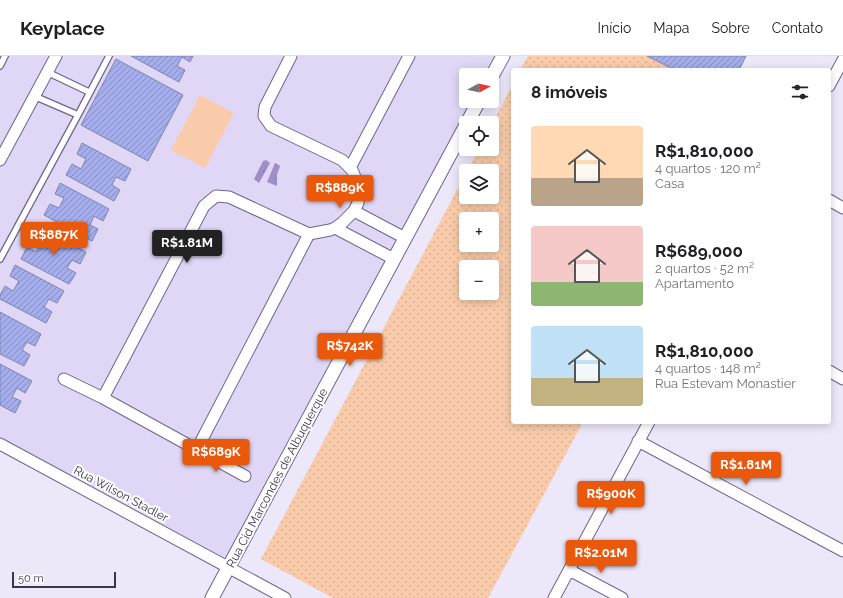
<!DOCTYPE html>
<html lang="pt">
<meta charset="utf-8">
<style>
body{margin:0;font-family:Raleway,sans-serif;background:#f6f6f6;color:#202124;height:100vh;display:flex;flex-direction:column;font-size:15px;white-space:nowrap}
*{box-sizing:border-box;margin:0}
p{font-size:13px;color:#757577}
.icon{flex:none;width:22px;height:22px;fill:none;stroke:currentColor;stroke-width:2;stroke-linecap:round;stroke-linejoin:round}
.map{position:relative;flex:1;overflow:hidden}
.sheet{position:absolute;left:511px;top:12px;width:320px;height:356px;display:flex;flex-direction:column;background:#fff;border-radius:4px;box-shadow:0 2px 10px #0003}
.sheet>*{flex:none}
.needle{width:26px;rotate:82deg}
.buttons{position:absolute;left:459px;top:12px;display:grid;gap:8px}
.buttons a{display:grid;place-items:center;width:40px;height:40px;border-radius:4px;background:#fff;box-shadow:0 2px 10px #0003;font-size:20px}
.scale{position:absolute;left:12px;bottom:10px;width:104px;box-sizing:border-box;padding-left:4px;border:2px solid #3a3547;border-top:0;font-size:11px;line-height:14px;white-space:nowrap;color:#3a3547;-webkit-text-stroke:3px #fff;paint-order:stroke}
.price{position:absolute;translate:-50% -34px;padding:0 9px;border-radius:4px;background:#ea580c;color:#fff;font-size:13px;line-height:26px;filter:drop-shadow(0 1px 2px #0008)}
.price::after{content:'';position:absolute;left:50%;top:24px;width:12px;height:9px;margin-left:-6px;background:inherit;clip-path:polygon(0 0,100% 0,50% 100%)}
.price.selected{background:#222;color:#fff}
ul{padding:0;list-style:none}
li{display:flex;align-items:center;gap:12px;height:100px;padding:0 20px}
li span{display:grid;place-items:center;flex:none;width:112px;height:80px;border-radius:4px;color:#555}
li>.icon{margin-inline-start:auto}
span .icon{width:48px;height:48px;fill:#fffc;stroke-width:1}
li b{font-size:17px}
h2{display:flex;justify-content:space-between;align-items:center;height:48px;padding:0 20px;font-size:17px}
header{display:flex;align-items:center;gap:24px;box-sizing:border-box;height:56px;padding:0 20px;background:#fff;border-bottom:1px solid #e0e0e0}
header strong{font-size:19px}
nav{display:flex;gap:22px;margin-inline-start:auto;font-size:14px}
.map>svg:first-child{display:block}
.built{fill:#e0d7f7}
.grass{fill:url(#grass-dots);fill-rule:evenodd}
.park{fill:#f9cbaa}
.water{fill:url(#water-ripples)}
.building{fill:url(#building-hatch);stroke:#7e85af}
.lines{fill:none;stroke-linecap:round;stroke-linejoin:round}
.service-casing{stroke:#70648d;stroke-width:8}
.minor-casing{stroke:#70648d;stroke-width:13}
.tertiary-casing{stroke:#70648d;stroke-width:15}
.service{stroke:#fff;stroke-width:5.5}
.minor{stroke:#fff;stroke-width:11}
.tertiary{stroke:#fff;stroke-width:13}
.labels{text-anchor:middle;stroke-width:4;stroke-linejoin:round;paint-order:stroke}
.street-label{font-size:12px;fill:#3a3547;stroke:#fff}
</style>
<header>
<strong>Keyplace</strong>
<nav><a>Início</a><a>Mapa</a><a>Sobre</a><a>Contato</a></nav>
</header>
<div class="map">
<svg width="843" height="542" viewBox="0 0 843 542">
<defs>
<pattern id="grass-dots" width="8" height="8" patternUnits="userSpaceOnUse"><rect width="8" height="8" fill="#f9cbaa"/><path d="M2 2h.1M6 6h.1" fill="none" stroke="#d6af94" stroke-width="1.8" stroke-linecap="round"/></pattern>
<pattern id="water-ripples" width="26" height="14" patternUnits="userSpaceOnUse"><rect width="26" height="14" fill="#9f8ec8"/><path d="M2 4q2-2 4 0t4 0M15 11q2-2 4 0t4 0" fill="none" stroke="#8375a4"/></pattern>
<pattern id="building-hatch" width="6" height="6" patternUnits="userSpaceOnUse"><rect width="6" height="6" fill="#a5aeea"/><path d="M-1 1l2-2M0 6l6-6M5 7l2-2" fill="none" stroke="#878ebf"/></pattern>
</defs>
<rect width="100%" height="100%" fill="#ece7f9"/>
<!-- built -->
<path class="built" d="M0,0H503L492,19H466V45H479L229,511L0,388Z"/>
<!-- grass -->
<path class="grass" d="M528,0H650L678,14H520Z
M513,28V366H583L488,542H333L261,503L466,117V141H492V115H467L479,93H492V68ZM466,163H492V189H466ZM466,211H492V237H466Z"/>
<!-- park -->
<path class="park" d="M200,39L234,57L205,112L171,94Z"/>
<!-- water -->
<path class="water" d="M266,104L270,107L259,127L254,123L263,105Z
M275,107L280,110L277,119V130L267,126Z"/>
<!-- building -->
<path class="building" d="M131,0H193L190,6L182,1L177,10L185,14L179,26Z
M647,0H746L739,14H675Z
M116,3L183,39L148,105L81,69Z
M82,87L131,113L125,125L116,121L112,129L120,134L114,145L66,119L72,108L81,113L86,103L77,98Z
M60,127L109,153L103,165L94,160L90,169L98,173L92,185L44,159L50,148L59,152L64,142L55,138Z
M38,170L86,196L80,208L72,204L67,212L76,217L69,228L21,203L27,191L36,196L42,186L33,181Z
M15,209L64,235L57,247L49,243L44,251L52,256L46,267L0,243V239L5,230L13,235L19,225L10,220Z
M0,256L41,278L35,290L27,286L22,294L30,299L24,310L0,298Z
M0,308L32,325L25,337L17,332L12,341L21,345L15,357L0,349Z"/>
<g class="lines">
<!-- service casing -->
<g class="service-casing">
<path id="service" d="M0,10L5,0
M47,16L89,36
M34,40L78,59
M0,203L78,59L109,0"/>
</g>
<!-- minor casing -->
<g class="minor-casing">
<path id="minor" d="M829,30L843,4
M0,104L56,0
M350,112L409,0
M829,144L843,152
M354,155L405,182
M335,172L394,203
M829,315L843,323
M64,323L103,342L245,420
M103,342L204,150L216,140L229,141L309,178L330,174L335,172L342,167L354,155L358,147L360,133L352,114L342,104L271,70L264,60L265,51L291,0
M638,385L843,495
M0,388L285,542
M197,393L309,178
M569,514L622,542
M554,542L649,366"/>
</g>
<!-- tertiary casing -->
<g class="tertiary-casing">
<path id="tertiary" d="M492,20L503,0
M467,67L479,45
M212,542L466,69"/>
</g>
<!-- service -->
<use href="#service" class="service"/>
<!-- minor -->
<use href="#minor" class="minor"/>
<!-- tertiary -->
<use href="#tertiary" class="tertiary"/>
</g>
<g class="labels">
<!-- street labels -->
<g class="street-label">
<text transform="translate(277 422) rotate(-62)" y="4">Rua Cid Marcondes de Albuquerque</text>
<text transform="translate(121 438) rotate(28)" y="4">Rua Wilson Stadler</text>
</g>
</g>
</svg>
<div class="buttons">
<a><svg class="needle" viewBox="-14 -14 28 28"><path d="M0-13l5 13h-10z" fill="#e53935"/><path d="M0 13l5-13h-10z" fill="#757577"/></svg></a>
<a><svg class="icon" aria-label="locate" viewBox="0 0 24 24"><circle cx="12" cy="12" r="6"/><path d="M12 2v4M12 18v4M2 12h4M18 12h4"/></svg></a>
<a><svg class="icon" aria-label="layers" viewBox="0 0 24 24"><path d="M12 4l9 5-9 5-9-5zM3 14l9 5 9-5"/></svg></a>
<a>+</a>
<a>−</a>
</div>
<div class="scale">50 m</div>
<b class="price" style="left:340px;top:153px">R$889K</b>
<b class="price" style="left:54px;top:200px">R$887K</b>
<b class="price selected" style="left:187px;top:208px">R$1.81M</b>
<b class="price" style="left:350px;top:311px">R$742K</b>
<b class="price" style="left:216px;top:417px">R$689K</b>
<b class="price" style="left:746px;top:430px">R$1.81M</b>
<b class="price" style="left:611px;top:459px">R$900K</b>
<b class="price" style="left:601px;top:518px">R$2.01M</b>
<section class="sheet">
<h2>8 imóveis<svg class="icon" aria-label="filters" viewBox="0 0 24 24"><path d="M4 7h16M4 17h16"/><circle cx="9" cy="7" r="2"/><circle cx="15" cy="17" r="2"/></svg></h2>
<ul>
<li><span style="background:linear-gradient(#ffd9b3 65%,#b9a48a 0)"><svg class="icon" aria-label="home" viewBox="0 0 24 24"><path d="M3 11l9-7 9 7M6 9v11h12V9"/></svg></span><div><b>R$1,810,000</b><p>4 quartos · 120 m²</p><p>Casa</p></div></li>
<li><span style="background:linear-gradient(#f6c9c9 70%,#8fb573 0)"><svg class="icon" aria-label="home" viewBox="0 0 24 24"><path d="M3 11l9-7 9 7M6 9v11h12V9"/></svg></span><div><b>R$689,000</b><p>2 quartos · 52 m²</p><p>Apartamento</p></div></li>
<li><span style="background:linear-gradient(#bfe0f5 65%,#c2b280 0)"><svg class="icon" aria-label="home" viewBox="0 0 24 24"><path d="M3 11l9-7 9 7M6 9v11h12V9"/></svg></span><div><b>R$1,810,000</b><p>4 quartos · 148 m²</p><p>Rua Estevam Monastier</p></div></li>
</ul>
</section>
</div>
